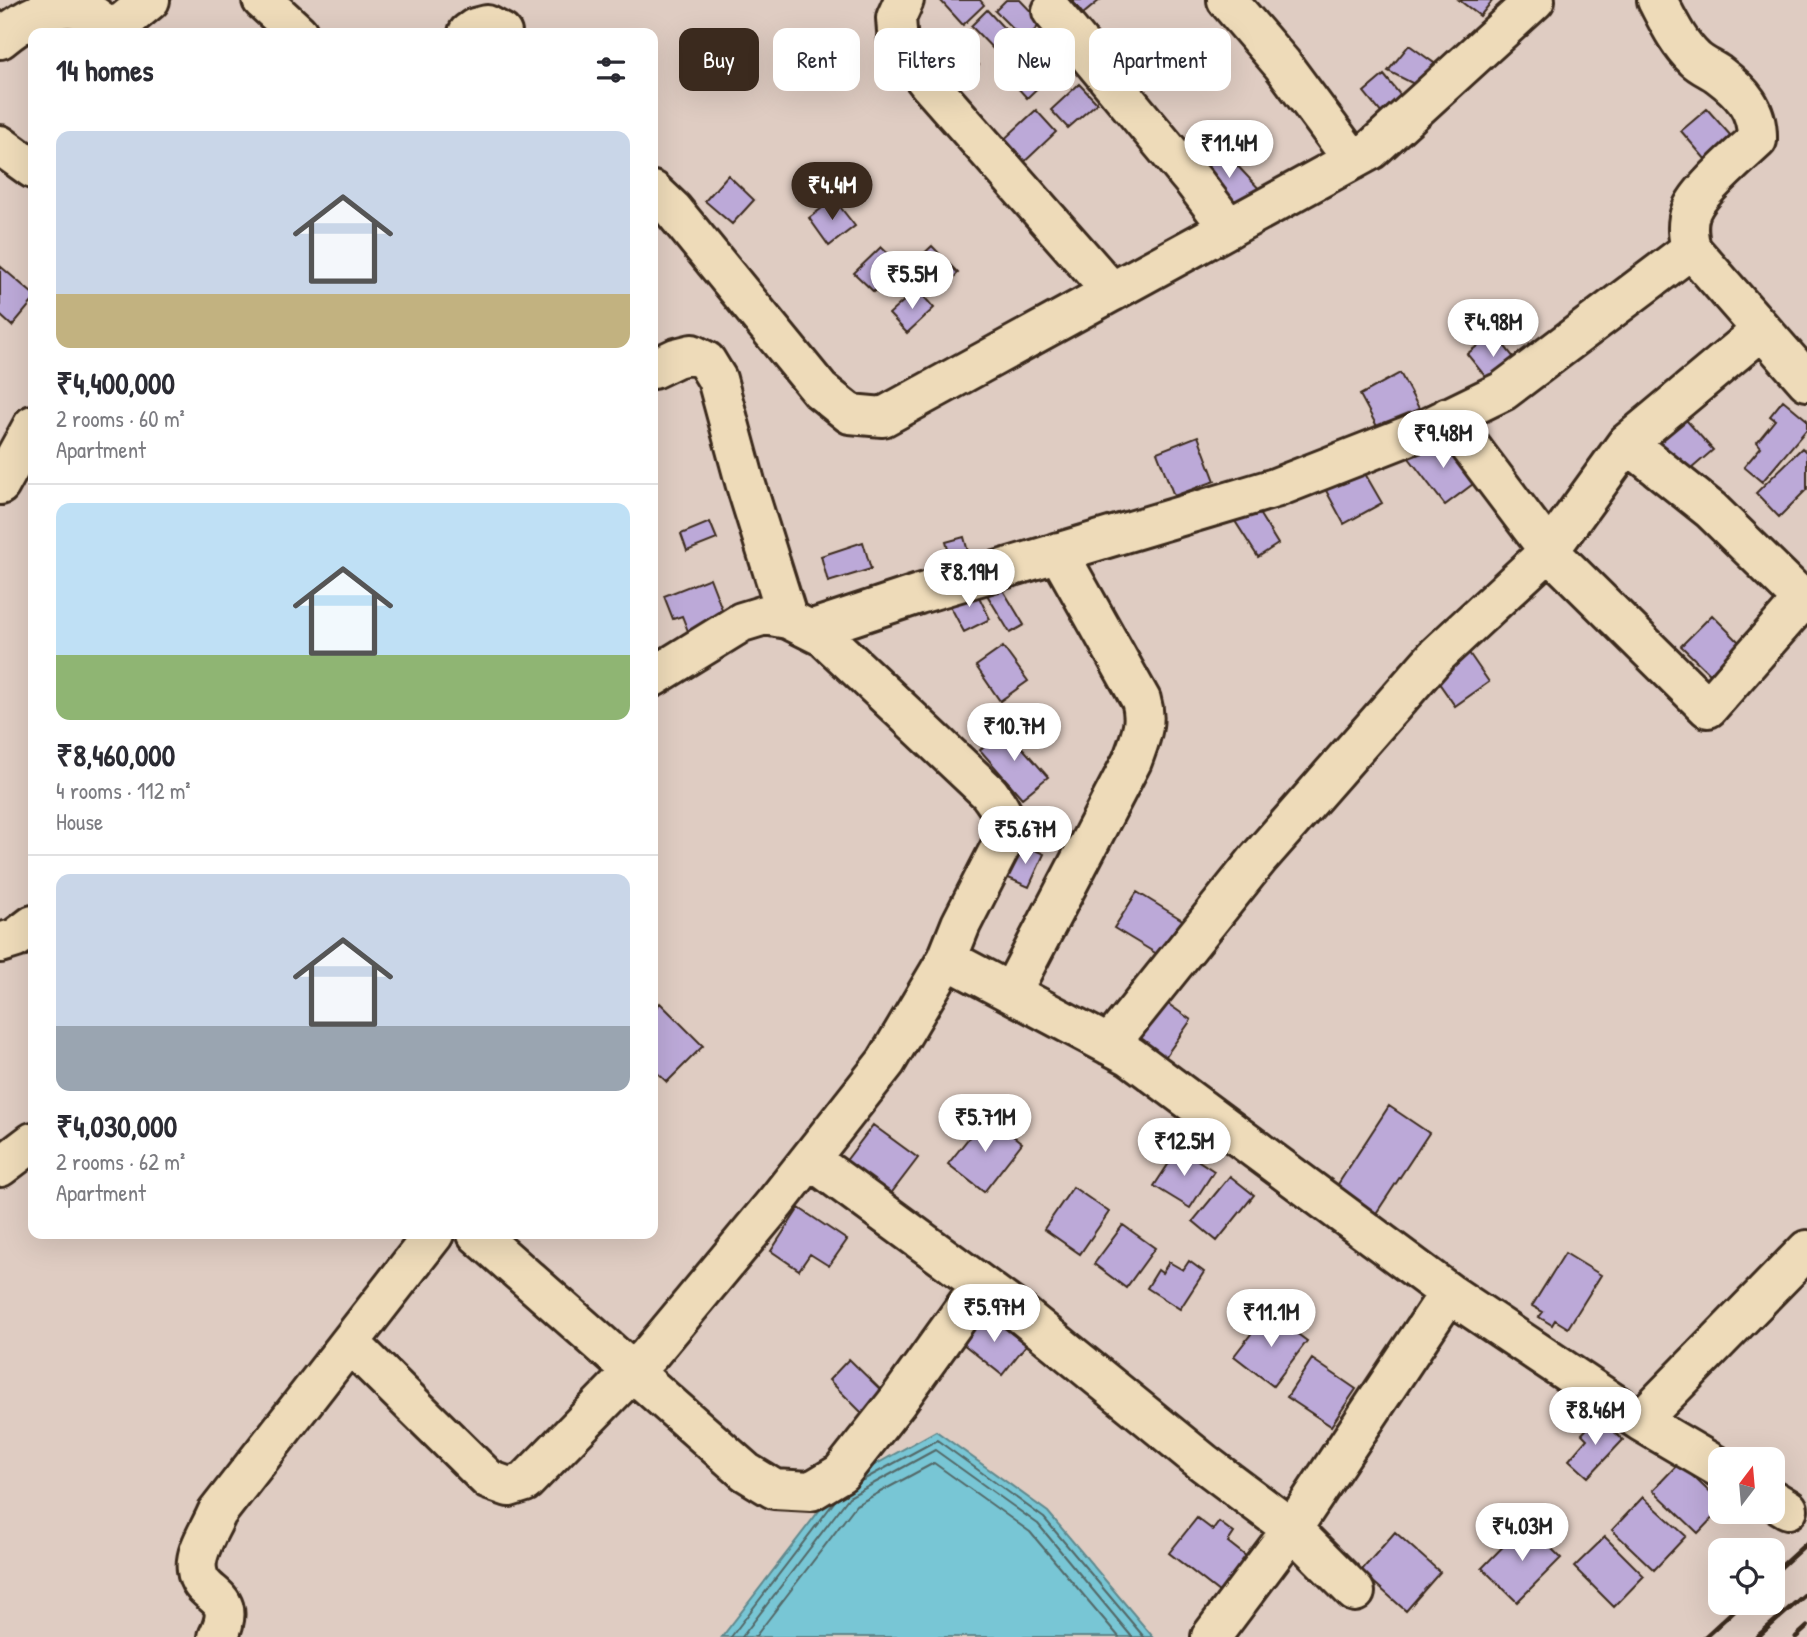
<!DOCTYPE html>
<meta charset="utf-8">
<style>
body{margin:0;font-family:"Patrick Hand",sans-serif;background:#f7f7f7;color:#2b2b33;height:100vh;display:flex;flex-direction:column;font-size:26px;white-space:nowrap}
*{box-sizing:border-box;margin:0}
p{font-size:23px;color:#7c7c81}
.icon{flex:none;width:38px;height:38px;fill:none;stroke:currentColor;stroke-width:2;stroke-linecap:round;stroke-linejoin:round}
.map{position:relative;flex:1;overflow:hidden}
.details{position:absolute;left:28px;top:28px;width:630px;height:1211px;display:flex;flex-direction:column;background:#fff;border-radius:14px;box-shadow:0 7px 28px #0002}
.details>*{flex:none}
.banner{position:absolute;left:679px;top:28px;width:665px;height:63px;display:flex;gap:14px}
.needle{width:46px;rotate:16deg}
.fabs{position:absolute;left:1708px;top:1447px;display:grid;gap:14px}
.fabs a{display:grid;place-items:center;width:77px;height:77px;border-radius:14px;background:#fff;box-shadow:0 7px 28px #0002;font-size:35px}
.price{position:absolute;translate:-50% -60px;padding:0 16px;border-radius:24px;background:#fff;color:#222;font-size:23px;line-height:46px;filter:drop-shadow(0 2px 4px #0008)}
.price::after{content:'';position:absolute;left:50%;top:42px;width:21px;height:16px;margin-left:-10px;background:inherit;clip-path:polygon(0 0,100% 0,50% 100%)}
.price.active{background:#3b2a1e;color:#fff}
ul{padding:0;list-style:none}
li{display:grid;align-content:center;gap:14px;height:371px;padding:0 28px}
li+li{border-top:2px solid #e1e1e2}
li span{display:grid;place-items:center;height:217px;border-radius:14px;color:#555}
li>.icon{margin-inline-start:auto}
span .icon{width:126px;height:126px;fill:#fffc;stroke-width:1}
li b{font-size:30px}
h2{display:flex;justify-content:space-between;align-items:center;height:84px;padding:0 28px;font-size:30px}
.tag{padding:0 24px;border-radius:14px;background:#fff;box-shadow:0 7px 28px #0002;font-size:24px;line-height:63px}
.tag.active{background:#3b2a1e;color:#fff}
.map>svg:first-child{display:block}
.water{fill:#78c6d5;stroke:#60888c;stroke-width:2}
.lines{fill:none;stroke-linecap:round;stroke-linejoin:round}
.shore{stroke:#536867;stroke-width:2}
.building{fill:#bca9d8;stroke:#3b2a1e;stroke-width:2}
.minor-casing{stroke:#3b2a1e;stroke-width:44}
.minor{stroke:#eedbb9;stroke-width:38}
.rail{stroke:#3b2a1e;stroke-width:5}
</style>
<div class="map">
<svg width="1807" height="1637" viewBox="0 0 1807 1637">
<rect width="100%" height="100%" fill="#dfccc2"/>
<filter id="ink" filterUnits="userSpaceOnUse"><feTurbulence type="fractalNoise" baseFrequency=".0143" numOctaves="2"/><feDisplacementMap in="SourceGraphic" scale="14" xChannelSelector="R" yChannelSelector="G"/><feConvolveMatrix kernelMatrix="1 2 1 2 8 2 1 2 1" color-interpolation-filters="sRGB"/></filter>
<g filter="url(#ink)">
<!-- water -->
<path class="water" d="M936,1431L1048,1512L1153,1637H722L839,1485Z"/>
<g class="lines">
<!-- shore -->
<path class="shore" d="M863,1480L937,1440L1044,1518L1144,1637
M731,1637L835,1501
M742,1637L849,1497L935,1450L1038,1524L1132,1637
M755,1637L856,1505L934,1463L1030,1532L1119,1637"/>
</g>
<!-- building -->
<path class="building" d="M940,0H980L984,5L963,25Z
M1006,0H1020L1042,23L1024,40L995,11Z
M1072,0H1100L1083,14Z
M1459,0H1493L1480,16Z
M987,10L1016,41L1000,56L971,26Z
M959,43L979,65L951,91L931,69Z
M1409,45L1441,68L1422,88L1388,71Z
M1027,52L1050,76L1027,98L1004,73Z
M1384,75L1411,108L1391,125L1364,92Z
M1079,84L1097,103L1068,128L1051,110Z
M1707,109L1739,145L1712,167L1681,131Z
M1036,110L1056,132L1020,166L999,144Z
M1218,145L1263,193L1240,214L1195,166Z
M728,175L754,200L732,224L705,201Z
M834,199L855,226L829,246L809,218Z
M932,246L958,273L942,289L916,261Z
M881,247L901,266L874,292L854,273Z
M0,266L33,294V301L12,326L0,315Z
M917,289L934,308L907,333L889,314Z
M1494,333L1519,364L1492,385L1467,354Z
M1400,373L1420,410L1380,432L1360,395Z
M1783,400L1807,420V429L1762,482L1744,467L1761,447L1757,442L1775,420L1770,416Z
M1679,412L1713,450L1684,475L1651,437Z
M1441,434L1477,481L1445,505L1409,458Z
M1198,436L1215,481L1174,496L1157,452Z
M1802,448L1807,453V489L1779,517L1756,493Z
M1360,465L1382,503L1344,524L1323,485Z
M1254,505L1278,544L1258,557L1233,518Z
M710,522L717,539L687,551L681,534Z
M964,537L973,570L955,575L946,542Z
M863,542L871,569L828,582L821,556Z
M710,578L725,617L688,631L682,616L673,619L664,596Z
M1000,585L1024,625L1010,633L986,593Z
M974,587L990,619L964,632L947,600Z
M1712,615L1743,646L1713,677L1681,646Z
M1003,647L1028,681L1000,701L976,666Z
M1467,650L1489,682L1455,706L1432,673Z
M1005,728L1048,777L1022,798L980,750Z
M1021,844L1044,854L1029,887L1006,877Z
M1137,892L1189,924L1167,960L1114,928Z
M1157,996L1191,1020L1163,1060L1129,1037Z
M660,1003L703,1046L667,1082L653,1069V1011Z
M1389,1106L1429,1133L1371,1221L1331,1195Z
M987,1115L1022,1143L984,1192L948,1164Z
M873,1125L918,1158L883,1204L839,1170Z
M1179,1148L1214,1171L1190,1208L1154,1186Z
M1230,1176L1254,1195L1217,1241L1193,1221Z
M1073,1187L1109,1212L1080,1254L1044,1229Z
M799,1208L847,1240L829,1266L810,1254L799,1270L771,1251Z
M1123,1225L1155,1248L1126,1288L1094,1264Z
M1565,1253L1601,1275L1568,1328L1555,1320L1552,1325L1539,1317L1543,1312L1532,1306Z
M1189,1261L1204,1272L1180,1309L1147,1288L1158,1270L1162,1273L1169,1262L1183,1270Z
M1268,1312L1307,1341L1273,1386L1234,1356Z
M986,1313L1026,1345L1002,1375L962,1343Z
M849,1359L887,1396L867,1418L829,1380Z
M1312,1359L1356,1389L1331,1426L1287,1397Z
M1598,1417L1623,1440L1588,1477L1569,1460L1587,1439L1582,1434Z
M1679,1463L1720,1502V1510L1698,1533L1653,1490Z
M1643,1497L1686,1536L1654,1570L1612,1530Z
M1197,1518L1213,1530L1219,1522L1234,1533L1228,1542L1247,1557L1219,1592L1169,1553Z
M1526,1523L1561,1558L1517,1602L1482,1568Z
M1395,1532L1440,1572L1406,1611L1361,1571Z
M1605,1537L1644,1576L1614,1607L1574,1567Z"/>
<g class="lines">
<!-- minor casing -->
<g class="minor-casing">
<path id="minor" d="M262,0L298,33
M904,0L896,18L898,44L930,85L1112,292
M1227,0L1282,64L1353,160
M1657,0C1668,21 1678,43 1695,59C1701,65 1711,69 1718,74C1742,92 1758,109 1757,140C1740,156 1699,190 1691,211C1686,224 1688,236 1691,249L1807,381
M1052,11L1195,183L1229,228
M110,33L150,0
M468,33L475,28L487,25L502,33
M0,39C23,20 54,0 85,10C94,15 104,23 112,29
M0,145L33,169
M653,191L673,210L820,390L850,414L883,417L1371,150L1535,0
M653,369L676,358L692,354L706,361L717,379L745,482L788,619
M1448,417L1549,551L1708,708L1807,595
M1627,443L1711,510L1803,600
M0,485L33,425
M810,630L919,594L1275,488L1423,430L1503,391L1691,249
M0,943L16,938L33,925
M947,959L1130,1056L1449,1293L1640,1421L1720,1468
M1011,993L1132,761C1140,739 1148,723 1141,700L1058,552
M1109,1045L1258,859L1437,655L1549,551L1627,443L1762,330
M810,1159L1025,1317L1204,1463L1292,1529L1355,1592
M0,1167L33,1142
M477,1234L746,1472L774,1489L811,1491L841,1473L897,1402L981,1285
M350,1343L489,1480L509,1487L525,1482L649,1355L776,1202L886,1062L947,959L961,924L1002,844C1010,820 1003,813 989,793L824,637L788,619L765,615L742,622L653,677
M1640,1421L1807,1250
M1773,1500L1788,1509
M218,1637C240,1592 200,1599 197,1570C194,1552 210,1530 217,1513L434,1234
M1211,1637L1292,1529L1449,1293"/>
</g>
<!-- minor -->
<use href="#minor" class="minor"/>
<!-- rail -->
<path class="rail" d="M1773,1574L1807,1543
M1705,1637L1742,1603
M1757,1637L1807,1593
M1796,1637L1807,1627"/>
</g>
</g>
</svg>
<div class="fabs">
<a><svg class="needle" viewBox="-14 -14 28 28"><path d="M0-13l5 13h-10z" fill="#e53935"/><path d="M0 13l5-13h-10z" fill="#7c7c81"/></svg></a>
<a><svg class="icon" aria-label="locate" viewBox="0 0 24 24"><circle cx="12" cy="12" r="6"/><path d="M12 2v4M12 18v4M2 12h4M18 12h4"/></svg></a>
</div>
<b class="price" style="left:1229px;top:180px">₹11.4M</b>
<b class="price active" style="left:832px;top:222px">₹4.4M</b>
<b class="price" style="left:912px;top:311px">₹5.5M</b>
<b class="price" style="left:1493px;top:359px">₹4.98M</b>
<b class="price" style="left:1443px;top:470px">₹9.48M</b>
<b class="price" style="left:969px;top:609px">₹8.19M</b>
<b class="price" style="left:1014px;top:763px">₹10.7M</b>
<b class="price" style="left:1025px;top:866px">₹5.67M</b>
<b class="price" style="left:985px;top:1154px">₹5.71M</b>
<b class="price" style="left:1184px;top:1178px">₹12.5M</b>
<b class="price" style="left:994px;top:1344px">₹5.97M</b>
<b class="price" style="left:1271px;top:1349px">₹11.1M</b>
<b class="price" style="left:1595px;top:1447px">₹8.46M</b>
<b class="price" style="left:1522px;top:1563px">₹4.03M</b>
<div class="banner">
<a class="tag active">Buy</a>
<a class="tag">Rent</a>
<a class="tag">Filters</a>
<a class="tag">New</a>
<a class="tag">Apartment</a>
</div>
<section class="details">
<h2>14 homes<svg class="icon" aria-label="filters" viewBox="0 0 24 24"><path d="M4 7h16M4 17h16"/><circle cx="9" cy="7" r="2"/><circle cx="15" cy="17" r="2"/></svg></h2>
<ul>
<li><span style="background:linear-gradient(#c9d6e8 75%,#c2b280 0)"><svg class="icon" aria-label="home" viewBox="0 0 24 24"><path d="M3 11l9-7 9 7M6 9v11h12V9"/></svg></span><div><b>₹4,400,000</b><p>2 rooms · 60 m²</p><p>Apartment</p></div></li>
<li><span style="background:linear-gradient(#bfe0f5 70%,#8fb573 0)"><svg class="icon" aria-label="home" viewBox="0 0 24 24"><path d="M3 11l9-7 9 7M6 9v11h12V9"/></svg></span><div><b>₹8,460,000</b><p>4 rooms · 112 m²</p><p>House</p></div></li>
<li><span style="background:linear-gradient(#c9d6e8 70%,#9aa5b1 0)"><svg class="icon" aria-label="home" viewBox="0 0 24 24"><path d="M3 11l9-7 9 7M6 9v11h12V9"/></svg></span><div><b>₹4,030,000</b><p>2 rooms · 62 m²</p><p>Apartment</p></div></li>
</ul>
</section>
</div>
